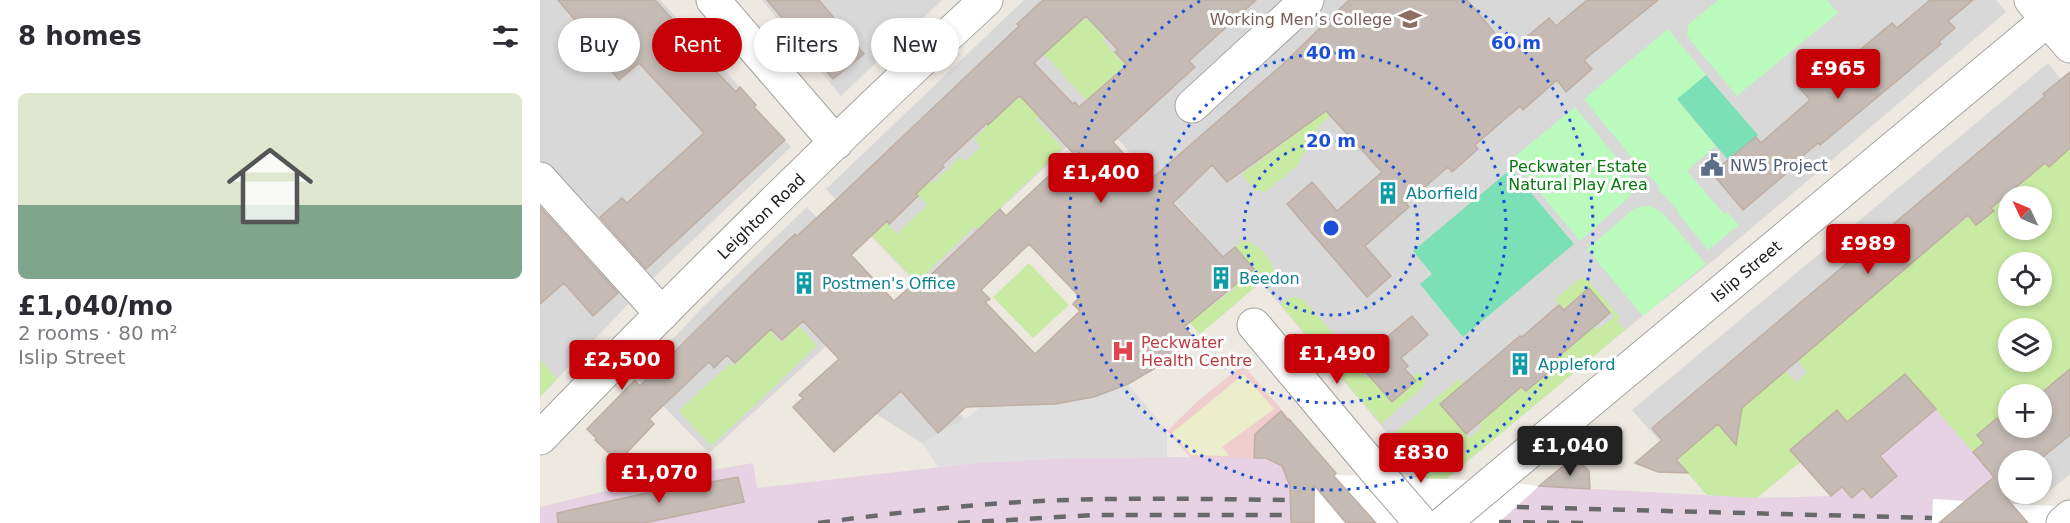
<!DOCTYPE html>
<meta charset="utf-8">
<style>
body{margin:0;font-family:"DejaVu Sans",sans-serif;background:#f2f2f3;color:#2b2b33;height:100vh;display:flex;flex-direction:column;font-size:22px;white-space:nowrap}
*{box-sizing:border-box;margin:0}
p{font-size:20px;color:#7c7c81}
.icon{flex:none;width:33px;height:33px;fill:none;stroke:currentColor;stroke-width:2;stroke-linecap:round;stroke-linejoin:round}
.map{position:relative;flex:1;overflow:hidden}
.sheet{display:flex;flex-direction:column;background:#fff;width:540px}
.sheet>*{flex:none}
.guide{position:absolute;left:18px;top:18px;width:570px;height:54px;display:flex;gap:12px}
.needle{width:39px;rotate:314deg}
.controls{position:absolute;left:1458px;top:186px;display:grid;gap:12px}
.controls a{display:grid;place-items:center;width:54px;height:54px;border-radius:50%;background:#fff;box-shadow:0 3px 9px #0003;font-size:30px}
.price{position:absolute;translate:-50% -51px;padding:0 14px;border-radius:6px;background:#c60006;color:#fff;font-size:20px;line-height:39px;filter:drop-shadow(0 2px 3px #0008)}
.price::after{content:'';position:absolute;left:50%;top:36px;width:18px;height:14px;margin-left:-9px;background:inherit;clip-path:polygon(0 0,100% 0,50% 100%)}
.price.current{background:#222;color:#fff}
ul{padding:0;list-style:none}
li{display:grid;align-content:center;gap:12px;height:318px;padding:0 18px}
li span{display:grid;place-items:center;height:186px;border-radius:9px;color:#555}
li>.icon{margin-inline-start:auto}
span .icon{width:108px;height:108px;fill:#fffc;stroke-width:1}
li b{font-size:26px}
h2{display:flex;justify-content:space-between;align-items:center;height:72px;padding:0 18px;font-size:26px}
.tag{padding:0 21px;border-radius:27px;background:#fff;box-shadow:0 3px 9px #0003;font-size:21px;line-height:54px}
.tag.current{background:#c60006;color:#fff}
main{display:flex;flex:1;min-height:0}
.map>svg:first-child{display:block}
.residential{fill:#d9d8d8;fill-rule:evenodd}
.commercial{fill:#efcece}
.industrial{fill:#e7d2e3}
.farmland{fill:#ecedca}
.grass{fill:#c8eaa3;fill-rule:evenodd}
.park{fill:#bafabd}
.pitch{fill:#7be0b5}
.parking{fill:#dfdfdf}
.pier{fill:#fff}
.building{fill:#c5bab4;stroke:#bfaea2;stroke-width:1.5;fill-rule:evenodd}
.lines{fill:none;stroke-linecap:round;stroke-linejoin:round}
.minor-casing{stroke:#a2a2a2;stroke-width:35}
.minor{stroke:#fff;stroke-width:33}
.rail{stroke:#696969;stroke-width:4.5;stroke-dasharray:12 12;stroke-linecap:butt}
.minor-bridge-casing{stroke:#a2a2a2;stroke-width:35;stroke-linecap:butt}
.minor-bridge{stroke:#fff;stroke-width:33}
.ring{fill:none;stroke:#1d4ed8;stroke-width:3;stroke-dasharray:3 6}
.labels{text-anchor:middle;stroke-width:6;stroke-linejoin:round;paint-order:stroke}
.education-label{font-size:16px;fill:#785e54;stroke:#fff;text-anchor:end}
.service-label{font-size:16px;fill:#4e5e75;stroke:#fff;text-anchor:start}
.park-label{font-size:16px;fill:#087a0e;stroke:#fff}
.culture-label{font-size:16px;fill:#0d838f;stroke:#fff;text-anchor:start}
.street-label{font-size:16px;fill:#1b1b1b;stroke:#fff}
.health-label{font-size:16px;fill:#be3a42;stroke:#fff;text-anchor:start}
.centre{fill:#1d4ed8;stroke:#fff;stroke-width:3}
.ring-label{font-size:18px;text-anchor:middle;font-weight:bold;fill:#1d4ed8;stroke:#fff;stroke-width:6;stroke-linejoin:round;paint-order:stroke}
</style>
<main>
<section class="sheet">
<h2>8 homes<svg class="icon" aria-label="filters" viewBox="0 0 24 24"><path d="M4 7h16M4 17h16"/><circle cx="9" cy="7" r="2"/><circle cx="15" cy="17" r="2"/></svg></h2>
<ul>
<li><span style="background:linear-gradient(#dfe7d0 60%,#7fa58c 0)"><svg class="icon" aria-label="home" viewBox="0 0 24 24"><path d="M3 11l9-7 9 7M6 9v11h12V9"/></svg></span><div><b>£1,040/mo</b><p>2 rooms · 80 m²</p><p>Islip Street</p></div></li>
</ul>
</section>
<div class="map">
<svg width="1530" height="523" viewBox="0 0 1530 523">
<rect width="100%" height="100%" fill="#ede8e0"/>
<!-- residential -->
<path class="residential" d="M0,0H120L216,105L214,107L251,147L112,279L0,397Z
M222,0H402L301,96Z
M484,0H1456L1466,12L1174,260L1085,330L894,489L721,282L660,334L606,275L657,227L558,117L379,286L286,189Z
M1508,63L1530,90V474L1483,513L1366,374L1217,498L1167,495L1092,410ZM1468,196H1502V230H1468ZM1468,262H1502V296H1468ZM1468,328H1502V362H1468ZM1468,394H1502V428H1468ZM1468,460H1502V494H1468Z
M267,207L358,306L419,413L425,419L382,443L336,414L331,399L311,372L286,346L169,453L96,378L162,308Z"/>
<!-- commercial -->
<path class="commercial" d="M703,365L796,473L750,523V486L726,458H651L627,431L660,399Z"/>
<!-- industrial -->
<path class="industrial" d="M1366,373L1483,513L1471,523H958L999,486L1217,498L1290,496L1261,462Z
M627,457L726,458L739,465L746,473L750,486V523H0V507L95,484L213,463L217,488L435,463L527,458Z"/>
<!-- farmland -->
<path class="farmland" d="M704,374L734,409L682,447L689,456L651,455L632,433Z"/>
<!-- grass -->
<path class="grass" d="M569,3L597,7L562,40L585,65L547,101L504,54L544,18L549,22Z
M504,76L521,94L496,119L523,148L438,229L435,226L377,282L332,236L347,223L357,234L387,205L371,187L383,174L393,183L420,157L425,161L441,147L434,139L463,112L458,106L473,93L480,99Z
M786,111L790,116L780,125L756,167L725,192L715,190L702,174Z
M1530,132V369L1500,394H1468V421L1463,425L1457,418L1437,434L1444,443L1433,452L1365,374L1217,498L1167,495L1148,473L1138,458L1245,371L1256,382L1267,372L1258,360L1316,311L1318,307L1500,158L1509,167L1525,153ZM1468,196H1502V230H1468ZM1468,262H1502V296H1468ZM1468,328H1502V362H1468Z
M702,241C718,240 737,266 736,280L728,289L721,282L660,334L612,281L663,312L694,289L692,287L713,269L695,247Z
M489,263L529,305L493,338L453,297Z
M1043,278L1047,279L1080,317L1077,320L1085,330L894,489L851,436L919,379L929,390L905,410L929,438L942,427L939,423L981,387L986,391L1015,366L1012,362L1055,326L1059,329L1074,317L1049,288L1024,310L1015,299L1038,280Z
M752,297H758L764,300L821,366L819,369L826,378L829,376L852,402L876,382L871,376L879,373L885,378L884,386L841,424L740,304Z
M259,326L277,346L171,446L139,411L190,363L193,366L230,331L241,343Z
M0,359L17,379L0,397Z"/>
<!-- park -->
<path class="park" d="M1178,0H1287L1298,13L1197,96L1147,36L1148,25Z
M1128,29L1166,75L1137,100L1176,146L1147,171L1184,214L1187,212L1199,225L1168,250L1138,213V210L1118,189L1119,186L1110,176H1107L1044,99Z
M1035,107L1089,173L1093,185L1088,198L1040,241L972,159Z
M1109,206L1122,212L1166,264L1103,316L1047,249L1095,208Z"/>
<!-- pitch -->
<path class="pitch" d="M1166,75L1218,135L1188,160L1137,99Z
M971,169L1034,244L923,337L880,284L892,274L873,251Z"/>
<!-- parking -->
<path class="parking" d="M588,384L627,431V457L526,458L435,463L398,467L382,443L431,415L454,394L466,407L515,404L554,397Z"/>
<!-- pier -->
<path class="pier" d="M746,473L954,481L999,486L958,523H750V486Z
M1393,499L1530,507V523H1392Z"/>
<!-- building -->
<path class="building" d="M18,0H115L155,44L152,46L196,92L200,87L216,105L214,107L245,140L106,269L60,217L82,198L87,203L164,133L99,63L79,80L57,55L61,51Z
M227,0H279L324,54L293,79Z
M503,0H716L649,61L655,67L573,142L609,181L742,65L809,0H927L970,51L1009,18L1016,26L1047,0H1118L1044,60L1052,69L1026,92L1017,80L983,110L980,106L935,145L938,149L912,172L908,167L866,203L869,207L825,246L851,276L827,297L747,204L772,182L797,211L842,172L786,111L687,182L672,165L633,203L683,257L695,247L714,269L644,327L655,339L624,363L588,384L554,397L515,404L426,407L398,433L361,391L294,452L253,407L263,398L259,395L299,359L263,321L242,340L231,329L195,363L187,355L174,368L169,362L109,419L114,424L78,462L55,440L57,439L47,429L95,380L100,386L216,271L255,234L257,236L297,199L479,26L477,24ZM546,16L578,50L575,52L587,65L539,107L535,102L533,104L494,63ZM478,97H481L533,153L466,216L460,209L376,289L372,285L354,301L311,255L347,221L349,224L378,196L376,194L404,167L402,165L447,123L448,125ZM489,244L540,297L533,304L540,311L495,354L445,302L450,299L441,290Z
M1390,0H1433L1408,21L1415,28L1399,42L1401,44L1280,145L1278,143L1245,171L1247,173L1203,210L1172,173L1216,137L1221,143L1270,100L1259,87L1277,72L1284,80L1352,23L1357,28Z
M1530,72V148L1509,167L1505,163L1451,208L1454,211L1436,225L1428,215L1202,408L1196,445L1178,424L1136,460L1148,473L1118,472L1095,463L1122,440L1112,428L1505,96L1503,94Z
M0,207L78,293L53,316L24,283L0,304Z
M1049,288L1070,313L1012,362L1016,366L986,391L981,387L926,434L900,404L980,336L982,337L1019,305L1024,310Z
M872,316L888,335L861,358L868,366L865,369L876,381L852,402L817,362Z
M1530,369V435L1499,460H1468V500L1488,523H1399L1454,477L1433,452L1444,443L1437,435L1457,418L1463,426L1468,421V428H1502L1500,394Z
M1365,374L1396,409L1340,456L1357,476L1331,498L1323,488L1312,498L1302,487L1291,496L1250,450L1297,410L1307,422Z
M741,411L748,420L749,419L796,473L794,476L836,523H806L774,485V523H751L750,486L742,466L726,458H714L715,434Z
M1034,457L1049,471L1050,489L999,486Z
M198,477L204,502L104,523H18L17,513L102,494Z"/>
<g class="lines">
<!-- minor casing -->
<g class="minor-casing">
<path id="minor" d="M173,0L296,143
M1491,0L1530,46
M652,106L767,0
M0,179L122,314
M714,325L842,478
M0,438C145,288 293,141 446,0
M954,481L1530,1
M1523,523L1530,517"/>
</g>
<!-- minor -->
<use href="#minor" class="minor"/>
<!-- rail -->
<path class="rail" d="M977,507L1392,518
M959,522L1045,523
M278,523C346,514 413,506 481,502C571,497 660,499 750,500
M418,523L553,515H750"/>
<!-- minor-bridge casing -->
<g class="minor-bridge-casing">
<path id="minor-bridge" d="M842,478L881,523
M904,523L954,481"/>
</g>
<!-- minor-bridge -->
<use href="#minor-bridge" class="minor-bridge"/>
</g>
<!-- distance rings -->
<g class="ring">
<circle cx="791" cy="228" r="87"/>
<circle cx="791" cy="228" r="175"/>
<path d="M922 1A262 262 0 1 1 660 1"/>
</g>
<!-- icons -->
<defs>
<g id="university-bare" transform="scale(1.8)"><path d="M0-5L7-2L0 1L-7-2ZM-4 1L0 2.5L4 1V4Q0 6-4 4Z" fill="#8d6e63" stroke="#fff" stroke-width="2.5" paint-order="stroke"/></g>
<g id="civic-bare" transform="scale(1.8)"><path d="M-.6-6.5H3V-4.5H.6V-3L4-1V1h2V6H-6V1h2V-1L-.6-3ZM-1.2 2.5V6h2.4V2.5Z" fill="#5c6f8a" stroke="#fff" stroke-width="2.5" paint-order="stroke"/></g>
<g id="building-bare" transform="scale(1.8)"><path d="M-4-6H4V6H1V3H-1V6H-4ZM-2.5-4.3h1.7v1.8h-1.7ZM.8-4.3h1.7v1.8H.8ZM-2.5-1h1.7V.8h-1.7ZM.8-1h1.7V.8H.8Z" fill="#0f9aa8" stroke="#fff" stroke-width="2.5" paint-order="stroke"/></g>
<g id="hospital-bare" transform="scale(1.8)"><path d="M-5-5h3v3.5h4V-5h3V5h-3V1.5h-4V5h-3Z" fill="#e0444e" stroke="#fff" stroke-width="2.5" paint-order="stroke"/></g>
</defs>
<g fill-rule="evenodd">
<use href="#university-bare" x="870" y="19"/>
<use href="#civic-bare" x="1172" y="165"/>
<use href="#building-bare" x="848" y="193"/>
<use href="#building-bare" x="681" y="278"/>
<use href="#building-bare" x="264" y="283"/>
<use href="#hospital-bare" x="583" y="351"/>
<use href="#building-bare" x="980" y="364"/>
</g>
<g class="labels">
<!-- education labels -->
<g class="education-label">
<text x="852" y="25">Working Men’s College</text>
</g>
<!-- service labels -->
<g class="service-label">
<text x="1190" y="171">NW5 Project</text>
</g>
<!-- park labels -->
<g class="park-label">
<text x="1038" y="172">Peckwater Estate<tspan x="1038" dy="18">Natural Play Area</tspan></text>
</g>
<!-- culture labels -->
<g class="culture-label">
<text x="866" y="199">Aborfield</text>
<text x="699" y="284">Beedon</text>
<text x="282" y="289">Postmen's Office</text>
<text x="998" y="370">Appleford</text>
</g>
<!-- street labels -->
<g class="street-label">
<text transform="translate(221 216) rotate(-44)" y="6">Leighton Road</text>
<text transform="translate(1206 271) rotate(-40)" y="6">Islip Street</text>
</g>
<!-- health labels -->
<g class="health-label">
<text x="601" y="348">Peckwater<tspan x="601" dy="18">Health Centre</tspan></text>
</g>
</g>
<circle cx="791" cy="228" r="9" class="centre"/>
<g class="ring-label">
<text x="976" y="49">60 m</text>
<text x="791" y="59">40 m</text>
<text x="791" y="147">20 m</text>
</g>
</svg>
<div class="controls">
<a><svg class="needle" viewBox="-14 -14 28 28"><path d="M0-13l5 13h-10z" fill="#e53935"/><path d="M0 13l5-13h-10z" fill="#7c7c81"/></svg></a>
<a><svg class="icon" aria-label="locate" viewBox="0 0 24 24"><circle cx="12" cy="12" r="6"/><path d="M12 2v4M12 18v4M2 12h4M18 12h4"/></svg></a>
<a><svg class="icon" aria-label="layers" viewBox="0 0 24 24"><path d="M12 4l9 5-9 5-9-5zM3 14l9 5 9-5"/></svg></a>
<a>+</a>
<a>−</a>
</div>
<b class="price" style="left:1298px;top:100px">£965</b>
<b class="price" style="left:561px;top:204px">£1,400</b>
<b class="price" style="left:1328px;top:275px">£989</b>
<b class="price" style="left:797px;top:385px">£1,490</b>
<b class="price" style="left:82px;top:391px">£2,500</b>
<b class="price current" style="left:1030px;top:477px">£1,040</b>
<b class="price" style="left:881px;top:484px">£830</b>
<b class="price" style="left:119px;top:504px">£1,070</b>
<div class="guide">
<a class="tag">Buy</a>
<a class="tag current">Rent</a>
<a class="tag">Filters</a>
<a class="tag">New</a>
</div>
</div>
</main>
